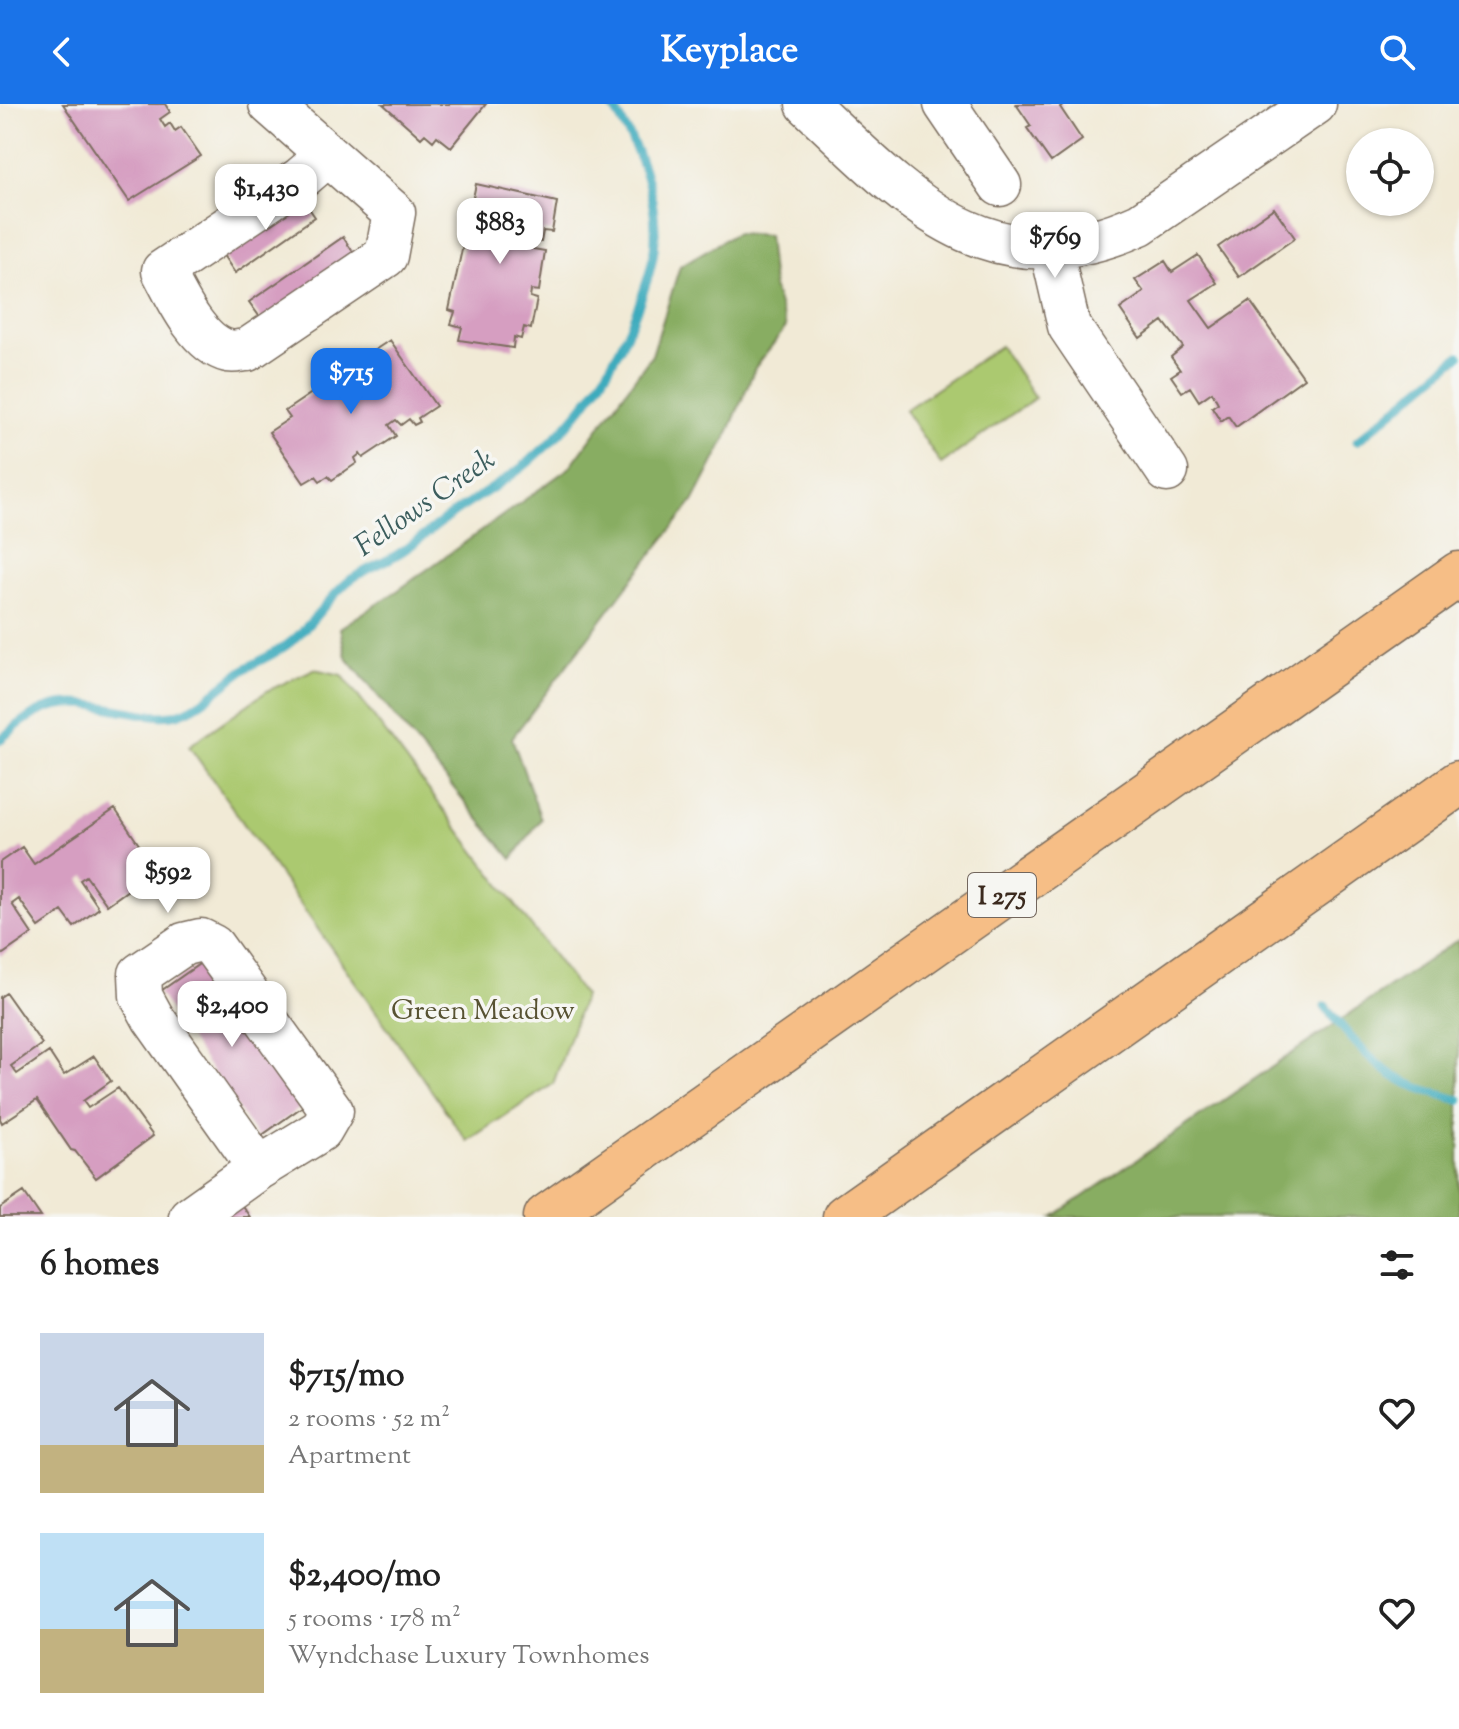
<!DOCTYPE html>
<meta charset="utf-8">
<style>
body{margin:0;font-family:"Sorts Mill Goudy",serif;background:#f2f2f2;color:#222;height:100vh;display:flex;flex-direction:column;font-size:30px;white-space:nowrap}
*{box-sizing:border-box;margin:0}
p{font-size:26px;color:#767676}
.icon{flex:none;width:44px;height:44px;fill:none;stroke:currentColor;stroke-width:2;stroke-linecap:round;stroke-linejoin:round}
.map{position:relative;height:1113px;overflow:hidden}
.drawer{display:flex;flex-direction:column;background:#fff;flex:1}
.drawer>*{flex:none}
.fabs{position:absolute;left:1346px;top:24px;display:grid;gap:16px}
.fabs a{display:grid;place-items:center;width:88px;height:88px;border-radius:50%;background:#fff;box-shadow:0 2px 6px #0004;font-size:40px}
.price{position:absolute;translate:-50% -68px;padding:0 18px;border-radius:16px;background:#fff;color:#222;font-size:26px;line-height:52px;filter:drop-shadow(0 2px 4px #0008)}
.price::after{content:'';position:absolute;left:50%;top:48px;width:24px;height:18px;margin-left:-12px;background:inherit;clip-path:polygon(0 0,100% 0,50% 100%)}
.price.selected{background:#1a73e8;color:#fff}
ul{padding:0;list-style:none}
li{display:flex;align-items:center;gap:24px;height:200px;padding:0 40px}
li span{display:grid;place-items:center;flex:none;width:224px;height:160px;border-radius:0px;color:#555}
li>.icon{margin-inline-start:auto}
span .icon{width:96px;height:96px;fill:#fffc;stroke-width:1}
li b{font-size:34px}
h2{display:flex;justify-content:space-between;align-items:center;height:96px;padding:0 40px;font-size:34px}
header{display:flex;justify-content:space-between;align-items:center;height:104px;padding:0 40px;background:#1a73e8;color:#fff;font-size:36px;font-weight:800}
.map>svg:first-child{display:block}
.green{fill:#abc970;stroke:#737a47;stroke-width:2}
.forest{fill:#88ad62;stroke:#626c40;stroke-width:2}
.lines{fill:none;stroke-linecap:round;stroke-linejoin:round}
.stream{stroke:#3eabbd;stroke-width:9}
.building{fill:#d69ec1}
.minor-casing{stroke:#7b6d5e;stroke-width:45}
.highway-casing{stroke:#7b6d5e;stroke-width:47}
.minor{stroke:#fff;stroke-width:42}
.highway{stroke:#f6be86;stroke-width:44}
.labels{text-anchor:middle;stroke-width:7;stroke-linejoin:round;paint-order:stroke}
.shield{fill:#f6f6f2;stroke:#73675e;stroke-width:2}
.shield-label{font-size:26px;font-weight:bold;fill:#3b2a1e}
.park-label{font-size:28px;fill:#575232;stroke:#f6f6f2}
.water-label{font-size:30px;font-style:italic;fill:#3c5e5e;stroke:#f6f6f2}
</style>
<header><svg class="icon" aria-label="back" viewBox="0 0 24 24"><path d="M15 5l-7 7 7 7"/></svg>Keyplace<svg class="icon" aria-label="search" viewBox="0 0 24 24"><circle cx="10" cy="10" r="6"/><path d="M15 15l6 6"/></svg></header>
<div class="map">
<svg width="1459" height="1113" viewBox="0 0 1459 1113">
<rect width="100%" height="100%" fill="#f6f6f2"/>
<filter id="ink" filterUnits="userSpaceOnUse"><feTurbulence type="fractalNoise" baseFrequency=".0125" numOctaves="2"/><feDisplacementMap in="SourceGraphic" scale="16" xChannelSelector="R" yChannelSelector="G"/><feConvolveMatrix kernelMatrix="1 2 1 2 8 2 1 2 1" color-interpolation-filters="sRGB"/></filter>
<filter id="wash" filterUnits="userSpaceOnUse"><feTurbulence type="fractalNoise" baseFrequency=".006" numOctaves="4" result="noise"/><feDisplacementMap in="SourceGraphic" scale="32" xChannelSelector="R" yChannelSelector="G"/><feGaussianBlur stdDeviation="1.8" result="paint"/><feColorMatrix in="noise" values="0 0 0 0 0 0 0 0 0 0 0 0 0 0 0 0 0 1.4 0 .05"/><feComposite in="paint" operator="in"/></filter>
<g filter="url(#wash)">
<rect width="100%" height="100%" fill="#f1ead6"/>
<!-- green -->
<path class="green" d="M1000,242L1035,294L941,360L905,306Z
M314,565L342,571L584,892L553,980L467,1037L189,642L267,587Z"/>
<!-- forest -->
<path class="forest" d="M736,129L768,131L773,183L786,223L755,264L726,334L693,398L637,469L512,634L541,715L512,755L346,553L340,524L397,487L569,364L652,251L680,162Z
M1459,835V1113H1053Z"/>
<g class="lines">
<!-- stream -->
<path class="stream" d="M1357,337L1459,252
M0,636C53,588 73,598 138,609C152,611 167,614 180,609C204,601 224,579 245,565C260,556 278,549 292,537C313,519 328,494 350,476C365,465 382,460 398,450C416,439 433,424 451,411C477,393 507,377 531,356C583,312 616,263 639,200C647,178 654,158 655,135C657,87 637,39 611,0
M1325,902C1344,926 1364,951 1389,969C1409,983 1436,989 1459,996"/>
</g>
<g id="blocks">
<!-- building -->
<path class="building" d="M63,0H165L170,8L160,15L165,23L170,19L175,27L181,23L201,52L129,97Z
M383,0H486L451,43L437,32L433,37L425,30L421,34Z
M1016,0H1064L1060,3L1082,36L1051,58L1027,24L1031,22Z
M476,80L557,98L552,128L543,127L541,138H534L533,145L545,147L539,187L531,186L530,193L537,195L531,225L524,223L521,235L514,233L513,244L459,236L462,223L451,220L455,208L449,206Z
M297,87L315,113L235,169L217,142Z
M1274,104L1295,134L1239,173L1218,143Z
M343,133L355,151L262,216L249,198Z
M1198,151L1217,179L1191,196L1211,224L1250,197L1304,274L1236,323L1228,312L1221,317L1212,303L1218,299L1212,288L1199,297L1190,283L1182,288L1171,272L1180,266L1171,253L1183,243L1163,217L1140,234L1120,205L1144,188L1135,176L1165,157L1172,168Z
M390,236L436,302L418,314L420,318L414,321L409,315L401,321L396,316L389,321L396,332L363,354L360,350L355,354L357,359L332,376L328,372L320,377L316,372L304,379L269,328L290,314L285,307L349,264L355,274L364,268L360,263L370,256L367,251Z
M115,705L156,766L107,801L86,772L80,776L99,804L74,823L62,807L39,823L19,795L12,800L32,830L0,852V758L22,743L34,760Z
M205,856L306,1000L258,1034L158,889Z
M6,889L42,940L11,962L17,970L49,948L64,971L94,952L111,977L83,997L88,1004L118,984L153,1032L96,1074L75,1047L71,1046L37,996L2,1019L0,1015V893Z
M24,1088L41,1113H0V1104Z
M238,1096L250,1113H214Z"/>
</g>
</g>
<g filter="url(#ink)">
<use href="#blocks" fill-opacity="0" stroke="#7b6d5e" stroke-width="2"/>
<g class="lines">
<!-- minor casing -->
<g class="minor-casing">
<path id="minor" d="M270,0L394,109L386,152L247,246C242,246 233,249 228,247C198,240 176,192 163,167L300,75L328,51
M807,0C909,96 989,188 1140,120L1315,0
M945,0L1000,81
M1051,144L1069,222L1167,367
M190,1113L259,1064L321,1026L332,1007L213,842L201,836L184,840L140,870L141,892L153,914L259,1064"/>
</g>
<!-- highway casing -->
<g class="highway-casing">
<path id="highway" d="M546,1113L1459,470
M845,1113L1459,679"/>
</g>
<!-- minor -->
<use href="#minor" class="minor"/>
<!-- highway -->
<use href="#highway" class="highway"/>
</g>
</g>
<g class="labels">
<!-- shield labels -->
<rect class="shield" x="968" y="769" width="68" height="44" rx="6"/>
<g class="shield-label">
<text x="1002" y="800">I 275</text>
</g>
<!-- park labels -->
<g class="park-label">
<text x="483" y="915">Green Meadow</text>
</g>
<!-- water labels -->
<g class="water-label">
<text transform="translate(424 398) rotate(-35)" y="10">Fellows Creek</text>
</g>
</g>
</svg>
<div class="fabs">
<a><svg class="icon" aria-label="locate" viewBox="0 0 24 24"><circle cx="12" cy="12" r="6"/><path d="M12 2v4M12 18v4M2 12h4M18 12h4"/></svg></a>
</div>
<b class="price" style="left:266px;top:128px">$1,430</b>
<b class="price" style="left:500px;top:162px">$883</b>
<b class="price" style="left:1055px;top:176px">$769</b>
<b class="price selected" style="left:351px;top:312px">$715</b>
<b class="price" style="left:168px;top:811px">$592</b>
<b class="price" style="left:232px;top:945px">$2,400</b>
</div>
<section class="drawer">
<h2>6 homes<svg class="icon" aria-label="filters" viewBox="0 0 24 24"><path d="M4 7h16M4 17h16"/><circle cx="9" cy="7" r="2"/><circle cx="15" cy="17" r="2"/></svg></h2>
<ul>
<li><span style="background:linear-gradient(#c9d6e8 70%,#c2b280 0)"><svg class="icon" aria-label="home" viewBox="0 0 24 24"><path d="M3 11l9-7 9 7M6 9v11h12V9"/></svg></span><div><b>$715/mo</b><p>2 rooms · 52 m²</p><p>Apartment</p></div><svg class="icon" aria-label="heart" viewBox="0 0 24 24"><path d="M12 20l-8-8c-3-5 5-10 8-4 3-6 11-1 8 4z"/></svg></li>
<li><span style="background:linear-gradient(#bfe0f5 60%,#c2b280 0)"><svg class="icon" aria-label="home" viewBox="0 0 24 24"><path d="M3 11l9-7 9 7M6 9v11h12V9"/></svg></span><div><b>$2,400/mo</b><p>5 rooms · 178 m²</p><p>Wyndchase Luxury Townhomes</p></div><svg class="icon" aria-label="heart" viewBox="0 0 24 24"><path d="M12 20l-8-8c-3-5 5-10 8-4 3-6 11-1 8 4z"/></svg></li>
</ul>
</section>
